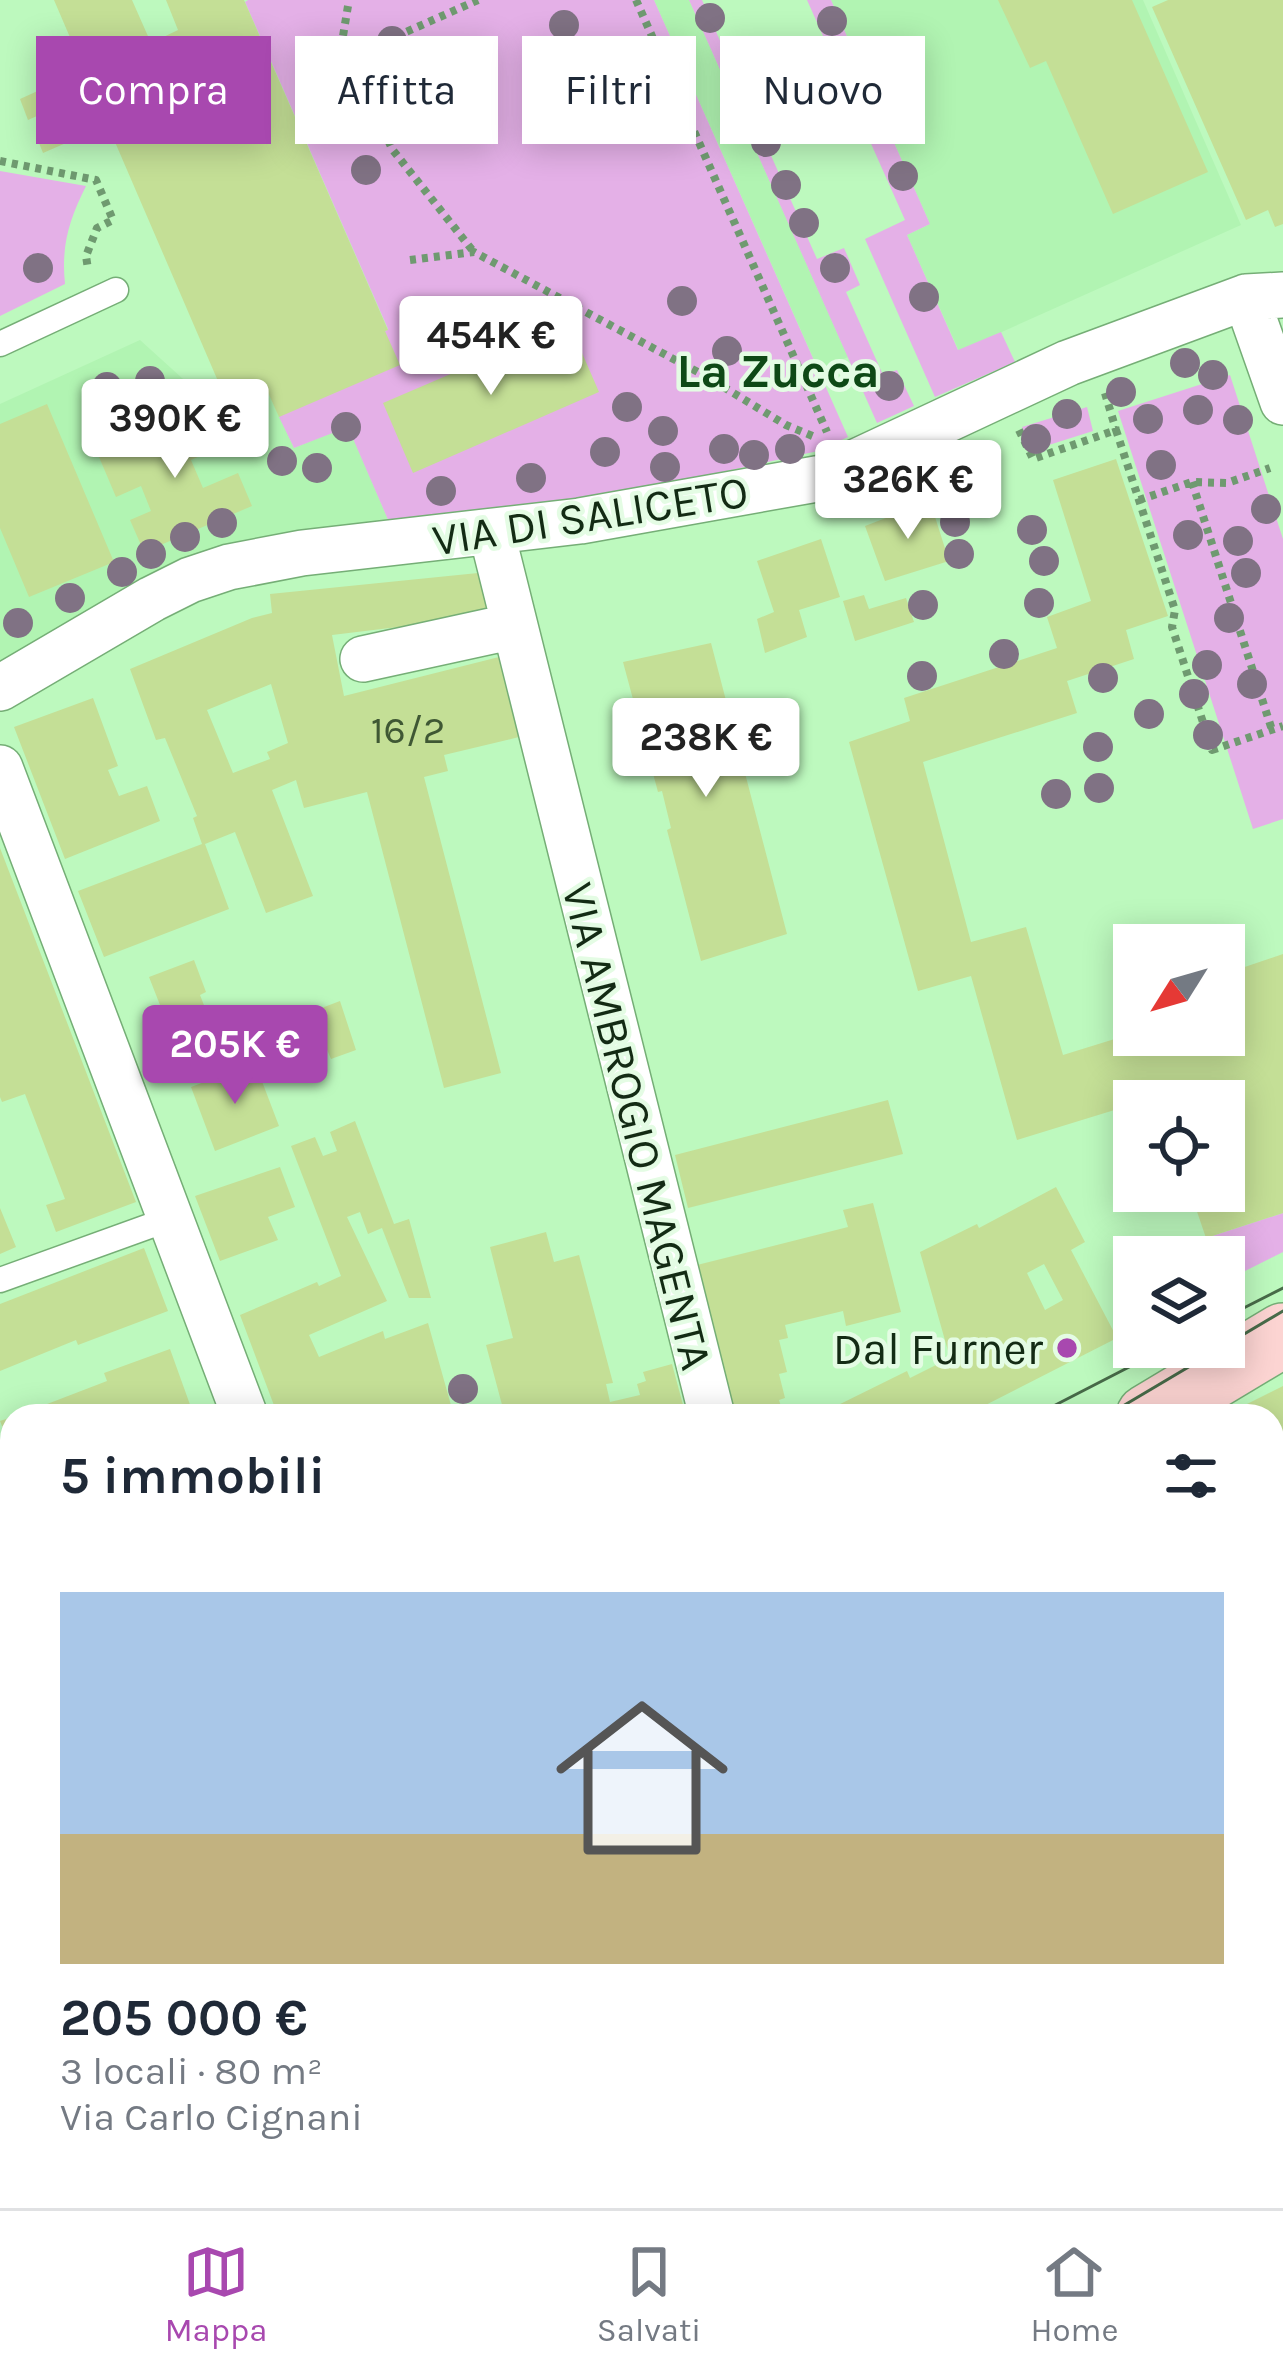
<!DOCTYPE html>
<html lang="it">
<meta charset="utf-8">
<style>
body{margin:0;font-family:Karla,sans-serif;background:#f2f2f3;color:#1f2937;height:100vh;display:flex;flex-direction:column;font-size:45px;white-space:nowrap}
*{box-sizing:border-box;margin:0}
p{font-size:39px;color:#747a83}
.icon{flex:none;width:66px;height:66px;fill:none;stroke:currentColor;stroke-width:2;stroke-linecap:round;stroke-linejoin:round}
.map{position:relative;flex:1;overflow:hidden}
.details{position:absolute;left:0px;top:1404px;width:1284px;height:804px;display:flex;flex-direction:column;background:#fff;border-radius:36px 36px 0 0;box-shadow:0 6px 30px #0003}
.details>*{flex:none}
.guide{position:absolute;left:36px;top:36px;width:1212px;height:108px;display:flex;gap:24px}
.needle{width:78px;rotate:233deg}
.controls{position:absolute;left:1113px;top:924px;display:grid;gap:24px}
.controls a{display:grid;place-items:center;width:132px;height:132px;border-radius:0px;background:#fff;box-shadow:0 6px 30px #0003;font-size:60px}
.price{position:absolute;translate:-50% -102px;padding:0 27px;border-radius:12px;background:#fff;color:#222;font-size:39px;line-height:78px;filter:drop-shadow(0 3px 6px #0008)}
.price::after{content:'';position:absolute;left:50%;top:72px;width:36px;height:27px;margin-left:-18px;background:inherit;clip-path:polygon(0 0,100% 0,50% 100%)}
.price.selected{background:#a848af;color:#fff}
ul{padding:0;list-style:none}
li{display:grid;align-content:center;gap:24px;height:636px;padding:0 60px}
li+li{border-top:3px solid #e0e1e3}
li span{display:grid;place-items:center;height:372px;border-radius:0px;color:#555}
li>.icon{margin-inline-start:auto}
span .icon{width:216px;height:216px;fill:#fffc;stroke-width:1}
li b{font-size:51px}
h2{display:flex;justify-content:space-between;align-items:center;height:144px;padding:0 60px;font-size:51px}
.tag{padding:0 42px;border-radius:0px;background:#fff;box-shadow:0 6px 30px #0003;font-size:42px;line-height:108px}
.tag.selected{background:#a848af;color:#fff}
.menu{display:flex;justify-content:space-around;align-items:center;height:168px;border-top:3px solid #e0e1e3;background:#fff;font-size:33px;color:#747a83}
.menu a{display:grid;justify-items:center;gap:6px}
.menu .selected{color:#a848af}
.map>svg:first-child{display:block}
.built{fill:#b1f4b2}
.green{fill:#e4b0e7}
.building{fill:#c4df96;fill-rule:evenodd}
.lines{fill:none;stroke-linecap:round;stroke-linejoin:round}
.lane-casing{stroke:#75ae76;stroke-width:27}
.street-casing{stroke:#75ae76;stroke-width:48}
.secondary-casing{stroke:#75ae76;stroke-width:66}
.path{stroke:#6f9a70;stroke-width:8;stroke-dasharray:6 6;stroke-linecap:butt}
.lane{stroke:#fff;stroke-width:24}
.street{stroke:#fff;stroke-width:45}
.secondary{stroke:#fcd4d2;stroke-width:63}
.tram{stroke:#486b49;stroke-width:3}
.tree{fill:#807284}
.poi-dot{fill:#a848af;stroke:#e4fce4;stroke-width:4.5}
.labels{text-anchor:middle;stroke-width:9;stroke-linejoin:round;paint-order:stroke}
.number-label{font-size:39px;fill:#3f5834}
.street-label{font-size:45px;fill:#132b14;stroke:#e4fce4}
.poi-label{font-size:45px;fill:#132b14;stroke:#e4fce4;text-anchor:end}
.neighbourhood-label{font-size:48px;font-weight:bold;fill:#0e4916;stroke:#e4fce4}
</style>
<div class="map">
<svg width="1283" height="2208" viewBox="0 0 1283 2208">
<rect width="100%" height="100%" fill="#bdf9be"/>
<!-- built -->
<path class="built" d="M654,0H689L848,357L819,371Z
M831,0H1143L1241,225L959,351L907,235L930,224Z
M140,340L214,407L265,386L294,448L348,426L389,522L0,663V404Z"/>
<!-- green -->
<path class="green" d="M248,0H654L848,437L818,451L627,493L389,522L348,427L294,448L279,417L388,329L245,2Z
M689,0H702L817,259L844,248L860,285L846,292L883,375L897,370L914,406L877,423Z
M807,0H831L930,224L907,235L958,350L1001,332L1015,362L935,397L865,239L905,220Z
M0,171L86,186C69,220 61,246 65,284L0,316Z
M1230,375L1283,539V819L1253,829L1118,411Z
M1087,407L1093,431L1030,451L1022,427Z
M1283,1213V1252L1225,1281L1224,1257H1214L1206,1238Z"/>
<!-- building -->
<path class="building" d="M54,0H132L151,43L178,30L166,0H244L388,330L385,331L400,365L279,417L265,386L227,402L93,91L28,120L20,99L84,70Z
M998,0H1132L1208,172L1113,214L1046,61L1030,68Z
M1168,0H1283V224L1275,227L1268,210L1246,220L1152,7Z
M59,128L66,143L43,153L37,138Z
M569,323L599,392L413,473L383,403Z
M47,404L114,562L29,597L0,528V424Z
M212,409L227,444L191,460L203,488L238,473L252,506L144,552L130,520L151,511L141,486L116,497L99,457Z
M1116,459L1168,616L1126,630L1134,659L1067,681L1077,713L923,762L971,942L1026,927L1063,1055L1134,1033L1224,1035V974L1283,954V1213L1206,1238L1190,1191H1224V1101H1161L1160,1096L1017,1140L971,976L918,991L849,742L910,721L904,698L1057,648L1047,617L1091,601L1053,480Z
M930,501L949,561L885,581L865,526Z
M821,539L840,597L799,610L807,637L765,653L757,619L774,612L757,561Z
M478,573L489,616L332,635L344,696L499,657L519,737L444,755L448,771L424,777L501,1073L444,1088L367,792L304,808L296,780L272,790L313,896L266,913L235,832L205,844L229,909L104,957L78,891L202,844L193,818L197,816L165,738L156,740L130,669L252,618L272,613L270,594ZM271,684L288,743L267,752L270,759L233,773L207,710Z
M864,595L869,609L906,598L914,622L855,641L843,601Z
M711,643L787,934L701,961L667,830L671,828L662,791L658,792L623,662Z
M93,698L118,766L108,770L119,796L147,786L160,821L65,859L14,727Z
M0,848L136,1202L56,1232L46,1205L65,1199L25,1094L2,1102L0,1097Z
M194,960L206,992L200,995L209,1018L171,1033L149,977Z
M340,1001L356,1050L331,1059L311,1012Z
M255,1063L279,1126L215,1151L191,1087Z
M888,1100L903,1154L688,1208L675,1155Z
M355,1121L394,1224L409,1219L431,1298H409L382,1228L368,1234L360,1212L347,1217L387,1301L309,1335L319,1357L383,1331L385,1339L428,1323L454,1416H278L240,1315L317,1282L319,1286L341,1276L291,1146L315,1137L323,1156L337,1151L330,1132Z
M280,1167L295,1207L268,1217L278,1240L220,1261L195,1196Z
M1056,1187L1085,1242L1071,1250L1117,1338L964,1416H831L828,1410L907,1371L910,1378L950,1358L920,1252L977,1224L979,1228ZM1044,1264L1063,1300L1045,1310L1027,1273Z
M873,1203L901,1312L846,1326L843,1311L785,1325L788,1338L779,1340L787,1372L779,1374L785,1398L779,1400L784,1416H732L693,1266L848,1227L843,1210Z
M0,1208L16,1247L0,1254Z
M546,1232L554,1262L579,1255L613,1383L606,1384L610,1402L640,1395L637,1384L646,1381L643,1372L672,1364L686,1416H505L486,1345L513,1338L490,1247Z
M144,1248L168,1311L78,1345L76,1340L0,1371V1304Z
M170,1349L193,1413L16,1416L107,1381L104,1373Z
M1283,1386V1446L1272,1451V1416H1223Z
M12,1417V1483L0,1487V1453L11,1449L0,1421Z
M12,1521V1600L0,1605V1526Z
M1283,1542V1610L1277,1613L1272,1604V1548Z
M12,1640V1678L0,1683V1645Z
M12,1727V1799L0,1805V1731Z
M1272,1904L1275,1910L1283,1906V1990L1272,1995Z
M12,2015V2186L0,2167V2023Z
M19,2196H80L88,2208H26Z
M229,2196H271L279,2208H237Z
M279,2196H329L311,2208H287Z
M516,2196H617L599,2208H497Z
M793,2196H863L846,2208H801Z
M982,2196H1044L1052,2208H991Z
M1157,2196H1218L1227,2208H1165Z"/>
<g class="lines">
<!-- lane casing -->
<g class="lane-casing">
<path id="lane" d="M0,344L116,290
M0,1280L172,1218"/>
</g>
<!-- street casing -->
<g class="street-casing">
<path id="street" d="M1246,297L1283,402
M492,534L712,1416
M363,659L514,626
M0,688L152,599L190,580L229,567L302,553L580,521L822,478L1068,363L1246,297L1283,295
M0,768L245,1416
M1272,2151L1283,2172
M430,2196L438,2208
M1119,2196L1128,2208"/>
</g>
<!-- secondary casing -->
<g class="secondary-casing">
<path id="secondary" d="M1148,1416L1283,1335
M0,1982L12,1974"/>
</g>
<!-- path -->
<path class="path" d="M636,0L827,432
M348,6L343,36L392,149L473,251
M352,56L478,0
M0,161L96,180L113,220L97,228L86,256L88,269
M410,260L474,252L707,377L786,425L815,437
M1105,393L1116,430
M1019,430L1033,459L1116,430L1175,610L1172,627L1212,750L1283,726
M1192,482L1272,730
M1139,500L1192,482L1227,483L1270,468"/>
<!-- lane -->
<use href="#lane" class="lane"/>
<!-- street -->
<use href="#street" class="street"/>
<!-- secondary -->
<use href="#secondary" class="secondary"/>
<!-- tram -->
<path class="tram" d="M1224,1318L1283,1288
M1034,1416L1168,1347
M1106,1416L1283,1311
M0,1936L12,1928
M0,1958L12,1950"/>
</g>
<!-- trees -->
<g class="tree">
<circle cx="710" cy="18" r="15"/>
<circle cx="832" cy="21" r="15"/>
<circle cx="564" cy="25" r="15"/>
<circle cx="392" cy="41" r="15"/>
<circle cx="553" cy="53" r="15"/>
<circle cx="741" cy="56" r="15"/>
<circle cx="856" cy="66" r="15"/>
<circle cx="582" cy="70" r="15"/>
<circle cx="868" cy="97" r="15"/>
<circle cx="594" cy="101" r="15"/>
<circle cx="750" cy="108" r="15"/>
<circle cx="766" cy="142" r="15"/>
<circle cx="366" cy="170" r="15"/>
<circle cx="903" cy="176" r="15"/>
<circle cx="786" cy="185" r="15"/>
<circle cx="804" cy="223" r="15"/>
<circle cx="38" cy="268" r="15"/>
<circle cx="835" cy="268" r="15"/>
<circle cx="924" cy="297" r="15"/>
<circle cx="682" cy="301" r="15"/>
<circle cx="432" cy="317" r="15"/>
<circle cx="727" cy="351" r="15"/>
<circle cx="1185" cy="363" r="15"/>
<circle cx="1213" cy="375" r="15"/>
<circle cx="150" cy="381" r="15"/>
<circle cx="889" cy="386" r="15"/>
<circle cx="107" cy="387" r="15"/>
<circle cx="1121" cy="392" r="15"/>
<circle cx="627" cy="407" r="15"/>
<circle cx="1198" cy="410" r="15"/>
<circle cx="1067" cy="414" r="15"/>
<circle cx="1148" cy="419" r="15"/>
<circle cx="1238" cy="420" r="15"/>
<circle cx="346" cy="427" r="15"/>
<circle cx="663" cy="431" r="15"/>
<circle cx="1036" cy="439" r="15"/>
<circle cx="724" cy="449" r="15"/>
<circle cx="790" cy="449" r="15"/>
<circle cx="605" cy="452" r="15"/>
<circle cx="754" cy="455" r="15"/>
<circle cx="282" cy="461" r="15"/>
<circle cx="1161" cy="465" r="15"/>
<circle cx="665" cy="467" r="15"/>
<circle cx="317" cy="468" r="15"/>
<circle cx="531" cy="478" r="15"/>
<circle cx="924" cy="479" r="15"/>
<circle cx="956" cy="485" r="15"/>
<circle cx="441" cy="491" r="15"/>
<circle cx="887" cy="503" r="15"/>
<circle cx="1266" cy="509" r="15"/>
<circle cx="955" cy="522" r="15"/>
<circle cx="222" cy="523" r="15"/>
<circle cx="1032" cy="530" r="15"/>
<circle cx="1188" cy="535" r="15"/>
<circle cx="185" cy="537" r="15"/>
<circle cx="1238" cy="541" r="15"/>
<circle cx="151" cy="554" r="15"/>
<circle cx="959" cy="554" r="15"/>
<circle cx="1044" cy="561" r="15"/>
<circle cx="122" cy="572" r="15"/>
<circle cx="1246" cy="573" r="15"/>
<circle cx="70" cy="598" r="15"/>
<circle cx="1039" cy="603" r="15"/>
<circle cx="923" cy="605" r="15"/>
<circle cx="1229" cy="618" r="15"/>
<circle cx="18" cy="623" r="15"/>
<circle cx="1004" cy="654" r="15"/>
<circle cx="1207" cy="665" r="15"/>
<circle cx="922" cy="676" r="15"/>
<circle cx="1103" cy="678" r="15"/>
<circle cx="1252" cy="684" r="15"/>
<circle cx="1194" cy="694" r="15"/>
<circle cx="1149" cy="714" r="15"/>
<circle cx="1208" cy="735" r="15"/>
<circle cx="1098" cy="747" r="15"/>
<circle cx="1099" cy="788" r="15"/>
<circle cx="1056" cy="794" r="15"/>
<circle cx="463" cy="1389" r="15"/>
</g>
<!-- markers -->
<circle class="poi-dot" cx="1067" cy="1348" r="12"/>
<g class="labels">
<!-- number labels -->
<g class="number-label">
<text x="408" y="743">16/2</text>
</g>
<!-- street labels -->
<g class="street-label">
<text transform="translate(590 515) rotate(-9)" y="16">VIA DI SALICETO</text>
<text transform="translate(638 1126) rotate(76)" y="16">VIA AMBROGIO MAGENTA</text>
</g>
<!-- poi labels -->
<g class="poi-label">
<text x="1043" y="1364">Dal Furner</text>
</g>
<!-- neighbourhood labels -->
<g class="neighbourhood-label">
<text x="778" y="387">La Zucca</text>
</g>
</g>
</svg>
<div class="controls">
<a><svg class="needle" viewBox="-14 -14 28 28"><path d="M0-13l5 13h-10z" fill="#e53935"/><path d="M0 13l5-13h-10z" fill="#747a83"/></svg></a>
<a><svg class="icon" aria-label="locate" viewBox="0 0 24 24"><circle cx="12" cy="12" r="6"/><path d="M12 2v4M12 18v4M2 12h4M18 12h4"/></svg></a>
<a><svg class="icon" aria-label="layers" viewBox="0 0 24 24"><path d="M12 4l9 5-9 5-9-5zM3 14l9 5 9-5"/></svg></a>
</div>
<b class="price" style="left:491px;top:398px">454K €</b>
<b class="price" style="left:175px;top:481px">390K €</b>
<b class="price" style="left:908px;top:542px">326K €</b>
<b class="price" style="left:706px;top:800px">238K €</b>
<b class="price selected" style="left:235px;top:1107px">205K €</b>
<div class="guide">
<a class="tag selected">Compra</a>
<a class="tag">Affitta</a>
<a class="tag">Filtri</a>
<a class="tag">Nuovo</a>
</div>
<section class="details">
<h2>5 immobili<svg class="icon" aria-label="filters" viewBox="0 0 24 24"><path d="M4 7h16M4 17h16"/><circle cx="9" cy="7" r="2"/><circle cx="15" cy="17" r="2"/></svg></h2>
<ul>
<li><span style="background:linear-gradient(#a9c7e8 65%,#c2b280 0)"><svg class="icon" aria-label="home" viewBox="0 0 24 24"><path d="M3 11l9-7 9 7M6 9v11h12V9"/></svg></span><div><b>205 000 €</b><p>3 locali · 80 m²</p><p>Via Carlo Cignani</p></div></li>
</ul>
</section>
</div>
<nav class="menu">
<a class="selected"><svg class="icon" aria-label="map" viewBox="0 0 24 24"><path d="M3 6l6-2 6 2 6-2v14l-6 2-6-2-6 2zM9 4v14M15 6v14"/></svg>Mappa</a>
<a><svg class="icon" aria-label="saved" viewBox="0 0 24 24"><path d="M7 4h10v16l-5-4-5 4z"/></svg>Salvati</a>
<a><svg class="icon" aria-label="home" viewBox="0 0 24 24"><path d="M3 11l9-7 9 7M6 9v11h12V9"/></svg>Home</a>
</nav>
